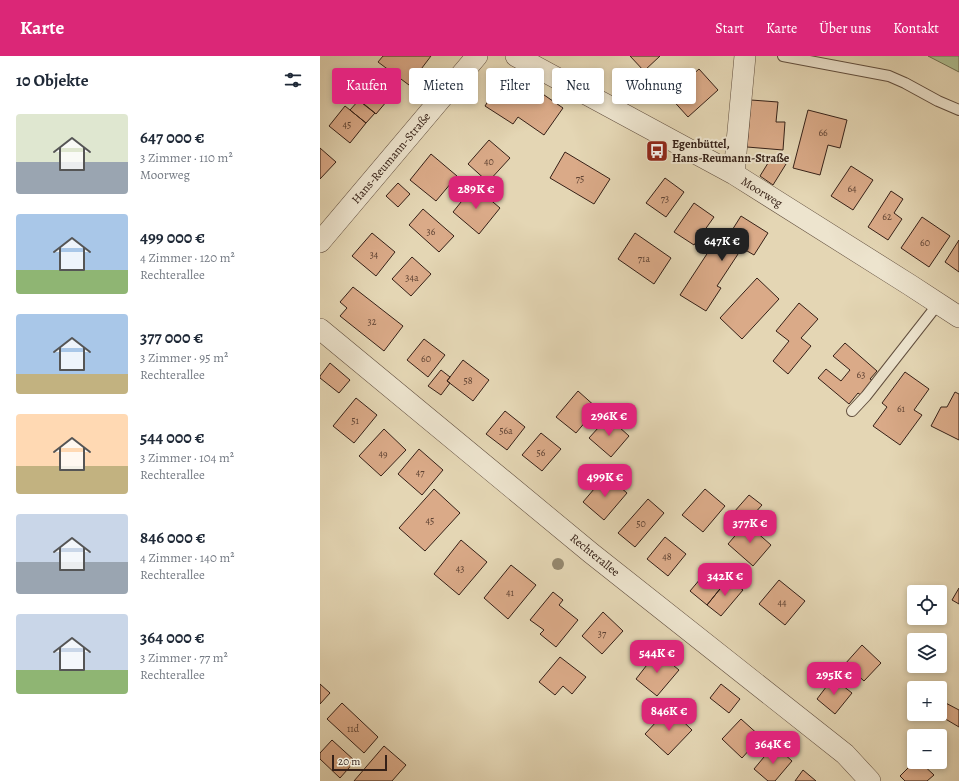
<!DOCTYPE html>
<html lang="de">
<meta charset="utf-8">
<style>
body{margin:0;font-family:Alegreya,serif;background:#f6f6f7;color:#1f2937;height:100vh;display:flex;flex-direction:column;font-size:15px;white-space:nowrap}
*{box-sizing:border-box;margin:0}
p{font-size:13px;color:#747a83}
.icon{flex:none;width:22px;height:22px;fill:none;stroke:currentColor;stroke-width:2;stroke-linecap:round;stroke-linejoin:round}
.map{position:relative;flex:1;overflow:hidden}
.panel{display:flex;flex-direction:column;background:#fff;width:320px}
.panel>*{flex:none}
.hud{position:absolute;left:12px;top:12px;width:380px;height:36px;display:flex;gap:8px}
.tools{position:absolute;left:587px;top:529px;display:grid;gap:8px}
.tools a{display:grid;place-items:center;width:40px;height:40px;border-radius:4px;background:#fff;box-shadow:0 2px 6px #0003;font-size:20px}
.scale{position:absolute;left:12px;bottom:10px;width:55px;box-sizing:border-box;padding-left:4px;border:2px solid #352017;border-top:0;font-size:11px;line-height:14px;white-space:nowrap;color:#352017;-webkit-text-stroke:3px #ede4ce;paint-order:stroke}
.price{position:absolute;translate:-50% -34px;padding:0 9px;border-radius:8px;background:#db2777;color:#fff;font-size:13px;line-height:26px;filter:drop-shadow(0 1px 2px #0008)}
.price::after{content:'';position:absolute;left:50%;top:24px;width:12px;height:9px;margin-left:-6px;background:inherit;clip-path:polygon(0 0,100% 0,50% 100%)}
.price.active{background:#222;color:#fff}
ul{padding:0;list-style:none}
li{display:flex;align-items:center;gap:12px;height:100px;padding:0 16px}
li span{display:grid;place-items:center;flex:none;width:112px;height:80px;border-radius:4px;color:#555}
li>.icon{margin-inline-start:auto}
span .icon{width:48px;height:48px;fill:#fffc;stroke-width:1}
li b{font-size:17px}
h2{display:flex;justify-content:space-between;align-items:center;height:48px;padding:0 16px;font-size:17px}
.tag{padding:0 14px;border-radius:4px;background:#fff;box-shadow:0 2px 6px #0003;font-size:14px;line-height:36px}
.tag.active{background:#db2777;color:#fff}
header{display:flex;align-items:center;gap:24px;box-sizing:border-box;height:56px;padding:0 20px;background:#db2777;color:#fff}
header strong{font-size:19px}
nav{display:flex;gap:22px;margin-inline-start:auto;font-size:14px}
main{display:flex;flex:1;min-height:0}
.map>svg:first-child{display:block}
.green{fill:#afbf91;stroke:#727054}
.building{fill:#daaa88;stroke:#352017}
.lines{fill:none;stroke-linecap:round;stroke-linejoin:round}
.service-casing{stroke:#614e3e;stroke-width:12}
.minor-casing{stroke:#614e3e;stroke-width:22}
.service{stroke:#ede4ce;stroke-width:10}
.minor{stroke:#ede4ce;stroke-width:21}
.tree{fill:#95886f}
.labels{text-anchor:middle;stroke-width:4;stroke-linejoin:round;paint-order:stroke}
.number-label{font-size:10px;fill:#5e4233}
.poi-label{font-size:12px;font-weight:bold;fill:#352017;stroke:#ede4ce;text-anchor:start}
.street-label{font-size:12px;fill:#352017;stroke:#ede4ce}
</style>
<header>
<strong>Karte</strong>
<nav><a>Start</a><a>Karte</a><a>Über uns</a><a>Kontakt</a></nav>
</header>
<main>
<section class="panel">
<h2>10 Objekte<svg class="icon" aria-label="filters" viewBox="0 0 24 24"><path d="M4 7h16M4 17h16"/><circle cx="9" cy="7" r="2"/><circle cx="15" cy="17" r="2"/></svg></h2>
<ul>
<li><span style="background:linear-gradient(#dfe7d0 60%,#9aa5b1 0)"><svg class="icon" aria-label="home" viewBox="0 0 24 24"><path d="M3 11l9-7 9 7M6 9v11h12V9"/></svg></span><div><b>647 000 €</b><p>3 Zimmer · 110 m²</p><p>Moorweg</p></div></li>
<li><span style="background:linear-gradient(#a9c7e8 70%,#8fb573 0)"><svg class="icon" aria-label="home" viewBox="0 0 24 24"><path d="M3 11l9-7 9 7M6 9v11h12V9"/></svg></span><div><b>499 000 €</b><p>4 Zimmer · 120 m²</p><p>Rechterallee</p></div></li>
<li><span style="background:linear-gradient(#a9c7e8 75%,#c2b280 0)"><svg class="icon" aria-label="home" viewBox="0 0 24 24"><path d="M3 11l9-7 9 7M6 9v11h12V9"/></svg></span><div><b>377 000 €</b><p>3 Zimmer · 95 m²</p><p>Rechterallee</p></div></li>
<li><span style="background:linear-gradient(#ffd9b3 65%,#c2b280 0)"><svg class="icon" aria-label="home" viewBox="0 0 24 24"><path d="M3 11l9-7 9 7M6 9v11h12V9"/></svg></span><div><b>544 000 €</b><p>3 Zimmer · 104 m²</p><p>Rechterallee</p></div></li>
<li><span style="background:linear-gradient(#c9d6e8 60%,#9aa5b1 0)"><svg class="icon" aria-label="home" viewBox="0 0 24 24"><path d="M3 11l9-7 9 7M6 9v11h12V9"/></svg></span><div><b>846 000 €</b><p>4 Zimmer · 140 m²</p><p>Rechterallee</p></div></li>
<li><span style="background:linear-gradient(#c9d6e8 70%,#8fb573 0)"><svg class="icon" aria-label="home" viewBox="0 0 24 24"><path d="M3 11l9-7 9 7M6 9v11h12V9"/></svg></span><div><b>364 000 €</b><p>3 Zimmer · 77 m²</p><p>Rechterallee</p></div></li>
</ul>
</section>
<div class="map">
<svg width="639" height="725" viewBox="0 0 639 725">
<rect width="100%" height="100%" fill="#e4d6b4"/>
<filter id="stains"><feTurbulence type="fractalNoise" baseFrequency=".005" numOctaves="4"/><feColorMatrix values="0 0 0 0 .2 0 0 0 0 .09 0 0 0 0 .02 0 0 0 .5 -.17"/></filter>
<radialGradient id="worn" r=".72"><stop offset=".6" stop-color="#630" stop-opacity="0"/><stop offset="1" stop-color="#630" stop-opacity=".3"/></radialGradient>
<!-- green -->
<path class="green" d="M608,0H639V16Z"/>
<!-- building -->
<path class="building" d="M63,0H111L89,29L58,6Z
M310,0H340L324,15Z
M379,13L398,34L368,61L349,40Z
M184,20L210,38L214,32L243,52L224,79L198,61L193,68L165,50Z
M49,21L72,39L56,58L33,40Z
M39,44L55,57L46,67L30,54Z
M431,44L458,46L456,66H465L463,94L427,91Z
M25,50L46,67L30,87L9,70Z
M488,54L527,64L520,92L508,89L500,119L473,112Z
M169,84L190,102L168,126L148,108Z
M0,92L16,106L0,123Z
M245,96L290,123L274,148L230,122Z
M111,98L137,120L116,145L90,124Z
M453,99L466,108L453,129L440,120Z
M531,110L553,124L533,154L511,140Z
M345,122L364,136L346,161L326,147Z
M78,127L90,138L78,151L66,140Z
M154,130L180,152L159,178L133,156Z
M571,135L583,143L574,157L582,163L568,184L548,171Z
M374,147L394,161L374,189L354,176Z
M103,153L134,180L119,196L89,169Z
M421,160L448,177L434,199L422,192L397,230L401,232L386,255L360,239L402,175L409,179Z
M602,161L630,180L609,211L581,192Z
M52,177L75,196L56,220L32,200Z
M315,177L351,202L334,228L298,203Z
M639,184V216L625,206Z
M92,201L111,218L91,240L72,223Z
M437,222L459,243L422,283L400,262Z
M33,231L83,270L64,295L20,260L27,252L20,246Z
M479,247L498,263L481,282L491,290L468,318L453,305L469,285L456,275Z
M104,283L125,299L108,321L87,304Z
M525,287L557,315L550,323L555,326L542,340L538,337L529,348L498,322L506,313L521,325L530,314L513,300Z
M143,304L169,324L153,345L127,325Z
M10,307L30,324L19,337L0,322V320Z
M121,314L130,321L127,325L130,327L121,339L108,330Z
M585,316L609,333L594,354L602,359L580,389L553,370L567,351L562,347Z
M258,335L277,352L256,377L236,361Z
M635,336L639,338V384L611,370L621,351H627Z
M36,342L57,359L34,387L13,370Z
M185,355L205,371L187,394L166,378Z
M288,361L309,380L291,401L269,382Z
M64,373L86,394L61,420L39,400Z
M221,377L241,393L222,415L202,399Z
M99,393L123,414L102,439L78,418Z
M286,419L307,437L284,464L263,446Z
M114,433L140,457L105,495L79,472Z
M385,433L405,450L383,476L362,459Z
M429,439L442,449L426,467L414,456Z
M328,443L344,457L315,491L298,477Z
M426,467L451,489L433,510L408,488Z
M345,481L366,498L348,520L327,503Z
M141,484L167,506L139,539L114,518Z
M191,509L216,529L188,563L164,542Z
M392,509L408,523L387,549L370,535Z
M408,523L423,534L401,560L387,549Z
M459,524L485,545L465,569L439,548Z
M639,532V548L632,544Z
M233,536L243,544L239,549L258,564L236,591L220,578L224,574L210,564Z
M283,556L303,575L282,598L262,580Z
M542,589L561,607L544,625L525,608Z
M337,596L359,614L337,640L316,623Z
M240,601L266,621L252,638L243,630L235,639L219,626Z
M513,622L532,637L515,658L497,643Z
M0,628L10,637L0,648Z
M401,628L420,643L409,657L390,642Z
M620,644L639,654V671L617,658H620Z
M22,647L58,681L44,697L7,663Z
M349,652L372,674L348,699L325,678Z
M421,663L441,681L422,702L402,683Z
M12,684L35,705L20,722L0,703V697Z
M454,689L472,705L455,725H448L434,713Z
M64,690L86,709L72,725H34Z
M594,706H600L614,719L607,725H585L580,720Z
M483,714L496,725H475Z"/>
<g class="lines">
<!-- service casing -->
<g class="service-casing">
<path id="service" d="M463,0L569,20L585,27L618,45L639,54
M532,355L546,340L618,248"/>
</g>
<!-- minor casing -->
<g class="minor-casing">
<path id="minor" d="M196,0L414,118L590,229L639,261
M414,118L425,0
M0,186L157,0
M0,273L271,497L525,698L550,725"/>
</g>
<!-- service -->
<use href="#service" class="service"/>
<!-- minor -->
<use href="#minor" class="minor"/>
</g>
<!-- trees -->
<circle class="tree" cx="238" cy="508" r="6"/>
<!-- icons -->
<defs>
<g id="bus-square" transform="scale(1.15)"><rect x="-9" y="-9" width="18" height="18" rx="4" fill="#8f2418" stroke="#ede4ce"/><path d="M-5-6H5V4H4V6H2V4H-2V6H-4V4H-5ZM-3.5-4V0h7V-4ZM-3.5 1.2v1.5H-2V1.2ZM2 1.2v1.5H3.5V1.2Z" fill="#fff"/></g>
</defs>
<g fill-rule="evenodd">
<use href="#bus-square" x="337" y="95"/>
</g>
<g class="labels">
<!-- number labels -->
<g class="number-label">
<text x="27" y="72">45</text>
<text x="503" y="80">66</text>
<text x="169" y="109">40</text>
<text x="260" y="126">75</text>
<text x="532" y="136">64</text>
<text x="345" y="146">73</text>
<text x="567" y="164">62</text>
<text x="111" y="179">36</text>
<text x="605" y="190">60</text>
<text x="54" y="202">34</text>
<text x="324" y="206">71a</text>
<text x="92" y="225">34a</text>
<text x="52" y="269">32</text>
<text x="106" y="306">60</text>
<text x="541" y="322">63</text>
<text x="148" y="328">58</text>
<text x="581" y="356">61</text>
<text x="35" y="368">51</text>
<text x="186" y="378">56a</text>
<text x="221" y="400">56</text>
<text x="63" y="401">49</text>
<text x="100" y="420">47</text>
<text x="110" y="468">45</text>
<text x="321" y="471">50</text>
<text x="347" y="504">48</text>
<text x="140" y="516">43</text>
<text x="190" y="540">41</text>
<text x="462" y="550">44</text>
<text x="282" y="581">37</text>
<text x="33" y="676">11d</text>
</g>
<!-- poi labels -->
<g class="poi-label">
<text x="352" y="92">Egenbüttel,<tspan x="352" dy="14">Hans-Reumann-Straße</tspan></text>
</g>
<!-- street labels -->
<g class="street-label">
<text transform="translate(71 102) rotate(-50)" y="4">Hans-Reumann-Straße</text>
<text transform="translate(442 136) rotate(32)" y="4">Moorweg</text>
<text transform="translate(275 499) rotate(39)" y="4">Rechterallee</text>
</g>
</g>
<rect width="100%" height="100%" filter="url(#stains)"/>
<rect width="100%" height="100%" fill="url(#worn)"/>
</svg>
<div class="tools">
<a><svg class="icon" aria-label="locate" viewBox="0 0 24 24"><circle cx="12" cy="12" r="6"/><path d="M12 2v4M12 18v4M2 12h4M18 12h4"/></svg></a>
<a><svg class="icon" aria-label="layers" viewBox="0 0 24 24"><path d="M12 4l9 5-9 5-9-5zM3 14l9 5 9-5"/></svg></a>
<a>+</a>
<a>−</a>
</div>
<div class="scale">20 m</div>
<b class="price" style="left:156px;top:154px">289K €</b>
<b class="price active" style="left:402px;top:206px">647K €</b>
<b class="price" style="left:289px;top:381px">296K €</b>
<b class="price" style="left:285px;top:442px">499K €</b>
<b class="price" style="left:430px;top:488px">377K €</b>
<b class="price" style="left:405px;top:541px">342K €</b>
<b class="price" style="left:337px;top:618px">544K €</b>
<b class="price" style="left:514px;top:640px">295K €</b>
<b class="price" style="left:349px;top:676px">846K €</b>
<b class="price" style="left:453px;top:709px">364K €</b>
<div class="hud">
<a class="tag active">Kaufen</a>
<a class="tag">Mieten</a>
<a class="tag">Filter</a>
<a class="tag">Neu</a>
<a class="tag">Wohnung</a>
</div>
</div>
</main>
